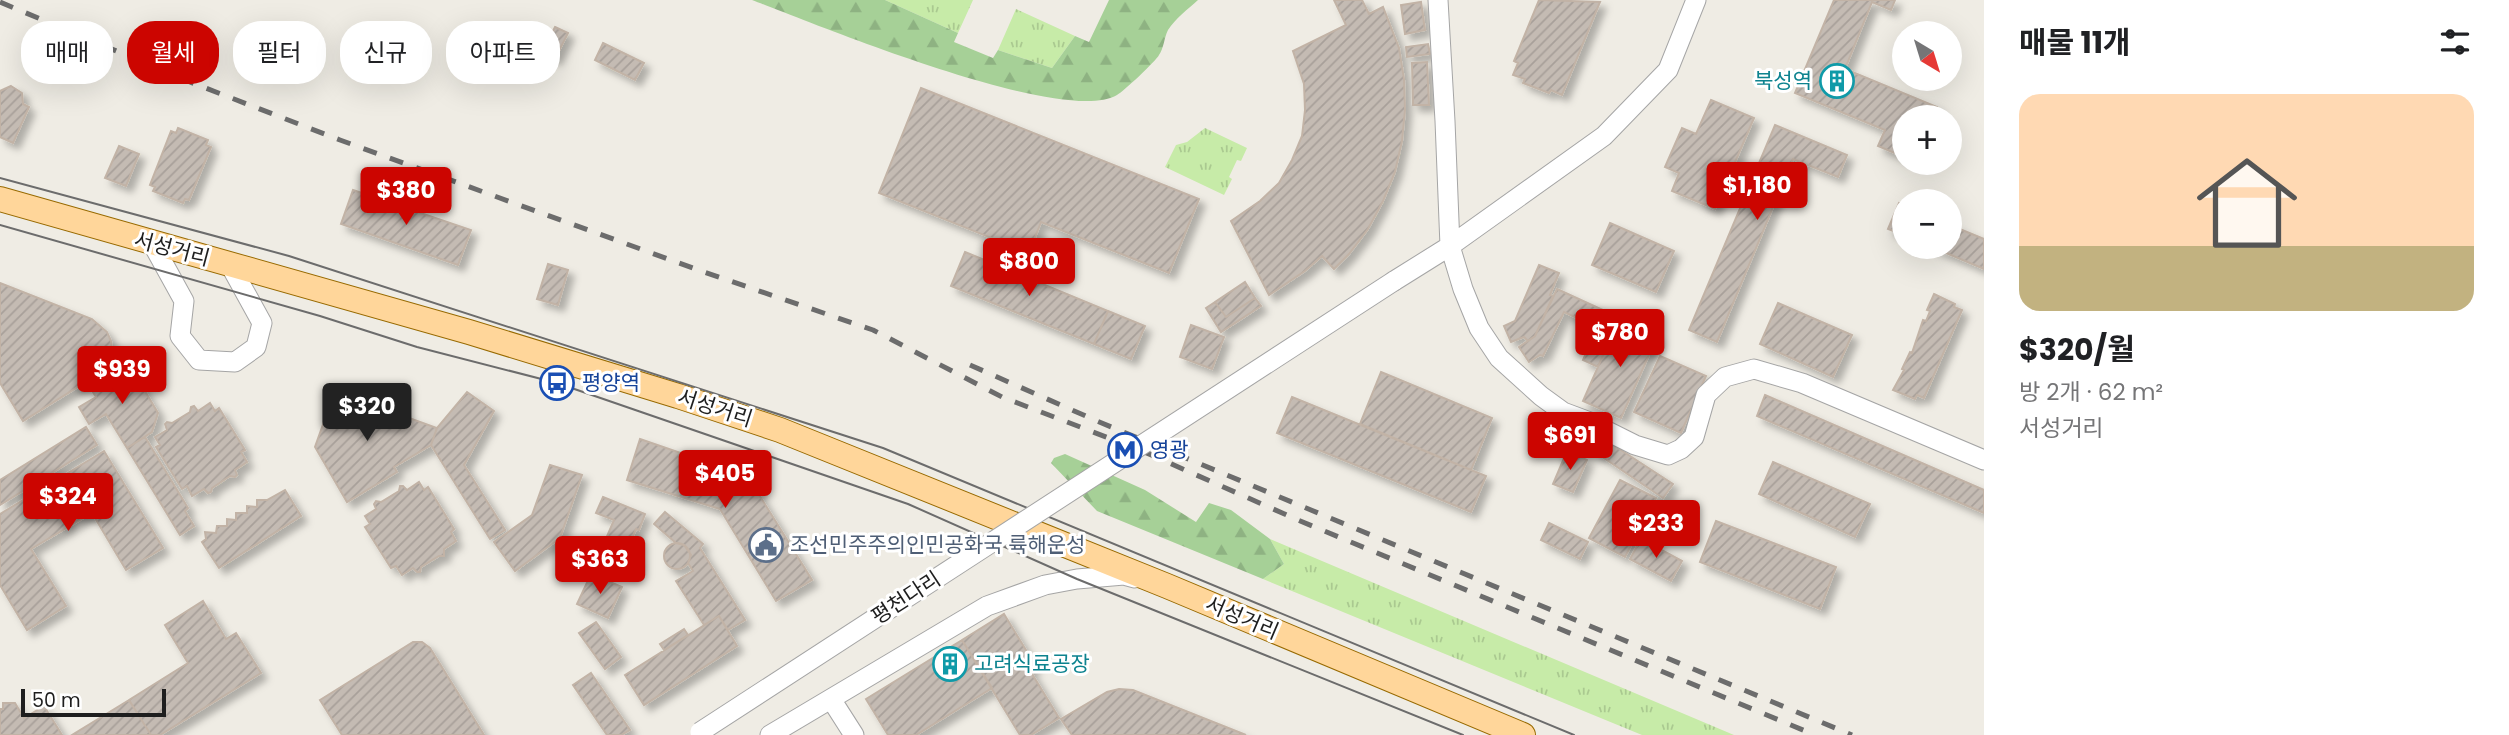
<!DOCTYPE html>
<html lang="ko">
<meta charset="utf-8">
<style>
body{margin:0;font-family:Poppins,"Noto Sans KR",sans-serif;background:#f2f2f2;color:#202124;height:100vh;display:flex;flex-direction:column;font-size:26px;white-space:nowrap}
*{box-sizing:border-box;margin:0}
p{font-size:23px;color:#757577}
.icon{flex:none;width:38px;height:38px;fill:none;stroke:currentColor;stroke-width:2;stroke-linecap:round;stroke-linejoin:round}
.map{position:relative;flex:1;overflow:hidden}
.sheet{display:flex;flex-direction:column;background:#fff;width:525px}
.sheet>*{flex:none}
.top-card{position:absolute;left:21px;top:21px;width:665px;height:63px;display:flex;gap:14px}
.needle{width:46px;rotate:142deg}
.buttons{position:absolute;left:1892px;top:21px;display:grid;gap:14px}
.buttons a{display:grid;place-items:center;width:70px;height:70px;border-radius:50%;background:#fff;box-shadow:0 7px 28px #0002;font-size:35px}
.scale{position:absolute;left:21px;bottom:18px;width:145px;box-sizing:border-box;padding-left:7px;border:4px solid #1e1e1e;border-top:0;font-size:19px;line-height:24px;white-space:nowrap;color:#1e1e1e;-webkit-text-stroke:5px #fff;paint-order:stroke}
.price{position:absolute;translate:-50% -60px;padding:0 16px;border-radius:7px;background:#cc0500;color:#fff;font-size:23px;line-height:46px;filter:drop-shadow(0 2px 4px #0008)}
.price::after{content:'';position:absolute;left:50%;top:42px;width:21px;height:16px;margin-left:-10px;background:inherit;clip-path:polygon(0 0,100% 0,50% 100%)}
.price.selected{background:#222;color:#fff}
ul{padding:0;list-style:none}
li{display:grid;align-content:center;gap:14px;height:371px;padding:0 35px}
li+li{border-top:2px solid #e0e0e0}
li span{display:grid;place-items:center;height:217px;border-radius:21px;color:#555}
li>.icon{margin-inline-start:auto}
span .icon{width:126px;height:126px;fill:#fffc;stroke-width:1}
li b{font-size:30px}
h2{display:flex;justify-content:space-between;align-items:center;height:84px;padding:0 35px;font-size:30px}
.chip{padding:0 24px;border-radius:28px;background:#fff;box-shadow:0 7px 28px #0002;font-size:24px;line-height:63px}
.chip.selected{background:#cc0500;color:#fff}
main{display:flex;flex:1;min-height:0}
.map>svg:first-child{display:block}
.grass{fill:url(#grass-tufts)}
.forest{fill:url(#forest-firs)}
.building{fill:url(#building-hatch);stroke:#c2b3a6;stroke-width:2;filter:url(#shadow)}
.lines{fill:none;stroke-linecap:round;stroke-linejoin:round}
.minor-casing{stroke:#a5a5a5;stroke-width:21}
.major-casing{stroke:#986a00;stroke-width:26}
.minor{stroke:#fff;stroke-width:19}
.major{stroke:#ffd69a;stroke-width:24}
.tram{stroke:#6c6c6c;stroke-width:2}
.rail{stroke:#6c6c6c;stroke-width:5;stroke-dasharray:14 14;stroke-linecap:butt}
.minor-bridge-casing{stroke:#a5a5a5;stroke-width:21;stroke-linecap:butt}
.minor-bridge{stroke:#fff;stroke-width:19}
.labels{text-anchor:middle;stroke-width:6;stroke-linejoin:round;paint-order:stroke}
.culture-label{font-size:21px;fill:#0d838f;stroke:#fff;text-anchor:end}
.street-label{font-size:21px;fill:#1e1e1e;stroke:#fff}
.transit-label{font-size:21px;fill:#164399;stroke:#fff;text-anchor:start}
.service-label{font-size:21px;fill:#4e5e75;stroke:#fff;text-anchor:start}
</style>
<main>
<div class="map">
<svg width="1984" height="735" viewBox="0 0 1984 735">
<defs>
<pattern id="grass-tufts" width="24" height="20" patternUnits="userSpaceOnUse" patternTransform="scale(1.75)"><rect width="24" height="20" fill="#c7eba8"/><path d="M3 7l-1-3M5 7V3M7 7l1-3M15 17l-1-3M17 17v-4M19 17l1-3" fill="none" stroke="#aac990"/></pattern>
<pattern id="forest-firs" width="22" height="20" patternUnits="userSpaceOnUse" patternTransform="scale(1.75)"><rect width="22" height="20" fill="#a6d097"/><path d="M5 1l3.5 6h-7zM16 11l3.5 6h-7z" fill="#8eb282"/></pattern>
<pattern id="building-hatch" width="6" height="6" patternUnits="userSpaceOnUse" patternTransform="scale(1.75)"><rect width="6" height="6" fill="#c4bbb3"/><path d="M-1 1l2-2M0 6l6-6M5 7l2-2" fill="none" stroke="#a8a09a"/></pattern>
<filter id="shadow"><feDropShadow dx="6" dy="6" stdDeviation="3.5" flood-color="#0004"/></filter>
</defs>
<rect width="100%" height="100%" fill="#efece4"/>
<!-- grass -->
<path class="grass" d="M885,0H973L958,33Z
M1016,9L1075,36L1052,68L998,50Z
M1205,128L1247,148L1241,161L1237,160L1229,177L1232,179L1224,195L1165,167L1176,145L1187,142Z
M1270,539L1734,735H1642L1263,579L1284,564Z"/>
<!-- forest -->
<path class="forest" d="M752,0H885L958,33L954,42L993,58L998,50L1052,68L1075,36L1089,42L1109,0H1198C1188,9 1175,19 1168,30C1164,38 1164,48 1159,55C1156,61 1123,92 1117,95C1063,127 815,24 752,0Z
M1065,454L1145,490L1196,522L1209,503L1231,510L1270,539L1284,564L1263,579L1097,511L1051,463L1054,458Z"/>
<!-- building -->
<path class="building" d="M1334,0H1362L1369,14L1383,7L1399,48L1404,79L1405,110L1402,141L1395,172L1383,201L1368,229L1349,254L1334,269L1322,256L1305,271L1269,295L1231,221L1260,201L1279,183L1292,160L1302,136L1305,110L1304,84L1293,51L1346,25Z
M1539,0L1600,2L1562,95L1551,90L1549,93L1523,83L1525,79L1513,75L1518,63L1514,61Z
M1834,0H1895L1891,10L1872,2L1845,69L1937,107L1933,117H1904V157L1878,146L1885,130L1795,93Z
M1421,2L1425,30L1405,34L1401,5Z
M555,27L568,33L555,59L542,52Z
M603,43L644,63L635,80L595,60Z
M1428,44L1430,54L1407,57L1406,47Z
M1427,62L1429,105H1413L1412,63Z
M11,86L22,93L23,104L29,107L13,143L0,137V91Z
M921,88L1199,199L1169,273L1041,222L1029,253L879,193Z
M1711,100L1754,118L1715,209L1672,191L1679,173L1665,167L1682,128L1696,134Z
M1775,125L1847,155L1838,177L1793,159L1717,342L1689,330Z
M178,128L208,140L206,145L211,147L189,200L185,199L183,203L153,191L155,187L150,185L171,131L176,133Z
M119,146L139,154L126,186L105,178Z
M353,190L471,230L458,265L341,224Z
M1899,203L1904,205V235L1888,229Z
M1610,223L1674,251L1656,292L1592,265Z
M1950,225L1984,239V269L1932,247H1950Z
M965,252L1108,311L1094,344L951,286Z
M548,264L568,270L558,305L537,299Z
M1539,265L1559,273L1550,295L1553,296L1535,336L1528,341L1524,337L1511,342L1504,326L1515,321Z
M1245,282L1255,298L1226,317L1215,302Z
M0,283L92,319L107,332L111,341L112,351L105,370L23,421L0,383Z
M1557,289L1616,316L1608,332L1564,312L1543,356L1540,355L1529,362L1519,347L1535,336Z
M1934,294L1955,304L1954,307L1962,310L1924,398L1917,395L1915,399L1893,390L1904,370L1902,369L1910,352L1912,353L1923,320L1926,321L1930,311L1927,310Z
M1255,298L1261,306L1221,332L1206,308L1215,302L1226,317Z
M1778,303L1852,335L1833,377L1760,344Z
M1108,311L1145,326L1131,359L1094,344Z
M1618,321L1657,337L1621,418L1583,401Z
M1191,325L1224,337L1212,369L1180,357Z
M1595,332L1610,339L1598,367L1583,360Z
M1660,356L1706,376L1681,433L1634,412Z
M125,365L134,380L137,378L158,413L152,432L127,448L106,414L89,424L79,407L96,397L89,386Z
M1381,372L1492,418L1471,470L1360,424Z
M335,391L437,428L431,445L394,467L397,472L347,502L315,447Z
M467,392L494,411L464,465L505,530L490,539L431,445L437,428Z
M1765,395L1984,490V513L1757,416Z
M1292,397L1486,476L1471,512L1277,433Z
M210,403L215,411L219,408L245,450L241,452L247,462L235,470L237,475L235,477L230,476L212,488L211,492L208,493L204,489L192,496L187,486L182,489L156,447L160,445L155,437L167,430L165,424L167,422L172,423L190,412L191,407L194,406L198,411Z
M86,427L97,445L0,505V480Z
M145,437L188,508L185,511L194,526L180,535L127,448Z
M640,439L739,473L758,493L812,580L776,601L720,509L627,480Z
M1604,439L1673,484L1663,498L1595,452Z
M104,451L163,548L126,570L92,513L31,549L66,606L27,630L0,585V514Z
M1567,451L1587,460L1573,492L1553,484Z
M1773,462L1870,504L1855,537L1759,494Z
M550,465L582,475L560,538L515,571L494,542L532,515Z
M1620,480L1656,498L1625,557L1589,538Z
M419,482L424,490L428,487L454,529L451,532L456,541L444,549V556H439L421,567L420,572H417L413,568L402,575L396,566L391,568L365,527L370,524L365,516L376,509L374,504L376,501L381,502L399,491L400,486H403L407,490Z
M285,490L301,516L219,568L202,542L206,539L205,532L216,533L217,526H227V519L236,520V513H247V506L257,507V500H267Z
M603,497L645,514L639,530L636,529L625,555L636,559L630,573L597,560L614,520L596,513Z
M665,512L703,544L700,548L745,620L728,630L719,616L704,625L676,581L693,571L688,563L691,555L684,545L676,543L654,524Z
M1716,521L1836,567L1820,609L1700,562Z
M1549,523L1588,542L1580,559L1541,540Z
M1641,539L1682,561L1671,581L1630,559Z
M664 556a13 13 0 1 1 26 0a13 13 0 1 1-26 0Z
M591,574L622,587L608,618L577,604Z
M203,601L226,639L236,633L261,673L160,735H151L129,700L188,663L165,625Z
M1004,614L1035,665L1029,669L1059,718L1031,735H1020L962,640Z
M719,616L737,646L644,705L625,675Z
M596,622L621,657L605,669L579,633Z
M684,629L688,635L664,650L660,644Z
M962,640L992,688L916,735H888L866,699Z
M413,642H422L430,648L484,735H342L320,700Z
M591,673L630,730L621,735H607L573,685Z
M1119,689L1133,690L1246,735H1072L1061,719L1107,692Z
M129,700L151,735H72Z
M3,703H15L24,718L44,706L62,735H0V709H3Z"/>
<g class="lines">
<!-- minor casing -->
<g class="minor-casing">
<path id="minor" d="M1438,0L1445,121L1450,246L1463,289L1479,328L1499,358L1541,396L1563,412L1587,421L1635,445L1668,455L1681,449L1694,437L1706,395L1725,377L1754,369L1802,383L1984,460
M152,243L184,301L180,336L199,360L235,362L256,347L262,323L230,265
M1394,281L1450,246L1604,136L1668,70L1696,0
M831,699L854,735
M770,735L987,606L1045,585L1077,579L1124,575L1135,578"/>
</g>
<!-- major casing -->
<g class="major-casing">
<path id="major" d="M0,199L469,332L678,396L780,430L1167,586L1523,735"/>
</g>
<!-- minor -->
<use href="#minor" class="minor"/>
<!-- major -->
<use href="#major" class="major"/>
<!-- tram -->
<path class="tram" d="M0,178L289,256L883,448L1574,735
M0,225L320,316L417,347L557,383L908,504L1077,579L1463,735"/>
<!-- rail -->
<path class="rail" d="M0,2L190,82L340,140L704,272L873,330L1002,397L1140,450L1298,520L1815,735
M970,365L1097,421L1852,735"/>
<!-- minor-bridge casing -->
<g class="minor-bridge-casing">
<path id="minor-bridge" d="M700,732L1394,281"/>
</g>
<!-- minor-bridge -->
<use href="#minor-bridge" class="minor-bridge"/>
</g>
<!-- icons -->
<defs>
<g id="building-ring" transform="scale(1.75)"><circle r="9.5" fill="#fff" stroke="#0f9aa8" stroke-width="1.5"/><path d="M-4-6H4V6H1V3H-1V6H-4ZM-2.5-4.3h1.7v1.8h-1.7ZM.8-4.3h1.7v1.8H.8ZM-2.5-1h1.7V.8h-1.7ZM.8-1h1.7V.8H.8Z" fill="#0f9aa8"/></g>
<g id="bus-ring" transform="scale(1.75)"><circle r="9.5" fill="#fff" stroke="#1a4fb4" stroke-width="1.5"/><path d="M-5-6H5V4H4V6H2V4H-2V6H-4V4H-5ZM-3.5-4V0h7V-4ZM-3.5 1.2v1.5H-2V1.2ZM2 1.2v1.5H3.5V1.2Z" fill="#1a4fb4"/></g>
<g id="metro-ring" transform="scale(1.75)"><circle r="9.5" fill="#fff" stroke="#1a4fb4" stroke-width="1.5"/><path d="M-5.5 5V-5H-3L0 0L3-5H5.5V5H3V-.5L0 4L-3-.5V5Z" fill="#1a4fb4"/></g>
<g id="civic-ring" transform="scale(1.75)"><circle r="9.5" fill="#fff" stroke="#5c6f8a" stroke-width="1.5"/><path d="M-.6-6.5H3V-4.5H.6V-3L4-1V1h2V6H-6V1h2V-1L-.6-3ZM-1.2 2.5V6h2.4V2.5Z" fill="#5c6f8a"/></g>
</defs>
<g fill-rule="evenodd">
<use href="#building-ring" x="1837" y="81"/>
<use href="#bus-ring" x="557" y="383"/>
<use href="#metro-ring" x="1125" y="450"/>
<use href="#civic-ring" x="766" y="545"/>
<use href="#building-ring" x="950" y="664"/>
</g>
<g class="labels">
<!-- culture labels -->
<g class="culture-label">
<text x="1812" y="88">북성역</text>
<text x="974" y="671" text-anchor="start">고려식료공장</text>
</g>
<!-- street labels -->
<g class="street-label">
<text transform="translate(172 249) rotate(15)" y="7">서성거리</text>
<text transform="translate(715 408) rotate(18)" y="7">서성거리</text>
<text transform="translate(906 598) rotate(-33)" y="7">평천다리</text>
<text transform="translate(1242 618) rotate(23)" y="7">서성거리</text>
</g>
<!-- transit labels -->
<g class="transit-label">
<text x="582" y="390">평양역</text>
<text x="1150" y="457">영광</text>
</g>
<!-- service labels -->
<g class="service-label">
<text x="790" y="552">조선민주주의인민공화국 륙해운성</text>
</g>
</g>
</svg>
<div class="buttons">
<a><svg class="needle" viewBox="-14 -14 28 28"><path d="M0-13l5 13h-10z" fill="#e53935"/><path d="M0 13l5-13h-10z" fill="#757577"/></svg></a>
<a>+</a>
<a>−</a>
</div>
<div class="scale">50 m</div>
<b class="price" style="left:1757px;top:222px">$1,180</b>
<b class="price" style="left:406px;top:227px">$380</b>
<b class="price" style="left:1029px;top:298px">$800</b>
<b class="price" style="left:1620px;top:369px">$780</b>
<b class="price" style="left:122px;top:406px">$939</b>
<b class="price selected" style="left:367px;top:443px">$320</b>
<b class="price" style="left:1570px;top:472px">$691</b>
<b class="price" style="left:725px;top:510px">$405</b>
<b class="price" style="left:68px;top:533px">$324</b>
<b class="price" style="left:1656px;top:560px">$233</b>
<b class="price" style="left:600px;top:596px">$363</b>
<div class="top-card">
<a class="chip">매매</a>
<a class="chip selected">월세</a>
<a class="chip">필터</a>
<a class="chip">신규</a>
<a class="chip">아파트</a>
</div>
</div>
<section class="sheet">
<h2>매물 11개<svg class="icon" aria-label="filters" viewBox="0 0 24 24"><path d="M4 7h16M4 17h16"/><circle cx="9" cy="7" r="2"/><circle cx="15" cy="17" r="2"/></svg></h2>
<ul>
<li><span style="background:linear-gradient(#ffd9b3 70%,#c2b280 0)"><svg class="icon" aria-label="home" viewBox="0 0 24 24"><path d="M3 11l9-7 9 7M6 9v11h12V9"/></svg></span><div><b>$320/월</b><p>방 2개 · 62 m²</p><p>서성거리</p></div></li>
</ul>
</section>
</main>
